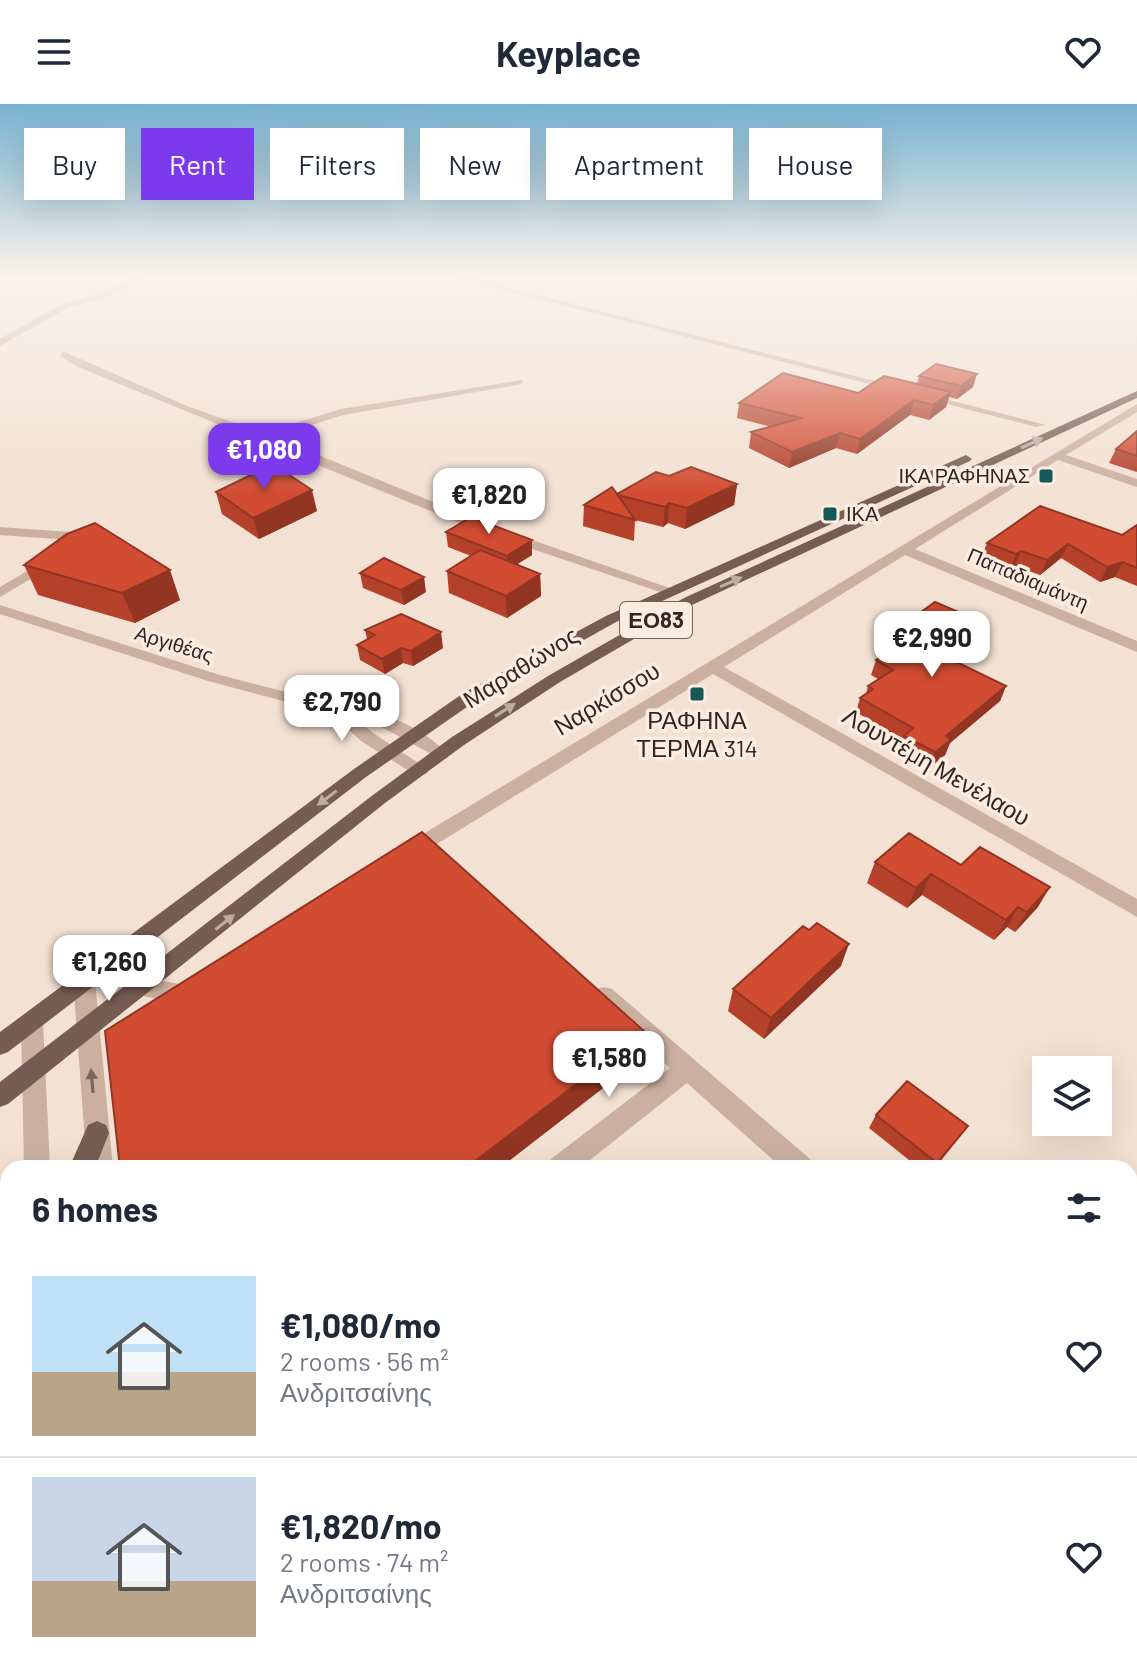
<!DOCTYPE html>
<meta charset="utf-8">
<style>
body{margin:0;font-family:Barlow,sans-serif;background:#f6f6f7;color:#1f2937;height:100vh;display:flex;flex-direction:column;font-size:30px;white-space:nowrap}
*{box-sizing:border-box;margin:0}
p{font-size:26px;color:#747a83}
.icon{flex:none;width:44px;height:44px;fill:none;stroke:currentColor;stroke-width:2;stroke-linecap:round;stroke-linejoin:round}
.map{position:relative;flex:1;overflow:hidden}
.side{position:absolute;left:0px;top:1056px;width:1138px;height:514px;display:flex;flex-direction:column;background:#fff;border-radius:24px 24px 0 0;box-shadow:0 8px 32px #0002}
.side>*{flex:none}
.guide{position:absolute;left:24px;top:24px;width:1090px;height:72px;display:flex;gap:16px}
.fabs{position:absolute;left:1032px;top:952px;display:grid;gap:16px}
.fabs a{display:grid;place-items:center;width:80px;height:80px;border-radius:0px;background:#fff;box-shadow:0 8px 32px #0002;font-size:40px}
.price{position:absolute;translate:-50% -68px;padding:0 18px;border-radius:16px;background:#fff;color:#222;font-size:26px;line-height:52px;filter:drop-shadow(0 2px 4px #0008)}
.price::after{content:'';position:absolute;left:50%;top:48px;width:24px;height:18px;margin-left:-12px;background:inherit;clip-path:polygon(0 0,100% 0,50% 100%)}
.price.active{background:#7c3aed;color:#fff}
ul{padding:0;list-style:none}
li{display:flex;align-items:center;gap:24px;height:200px;padding:0 32px}
li+li{border-top:2px solid #e0e1e3}
li span{display:grid;place-items:center;flex:none;width:224px;height:160px;border-radius:0px;color:#555}
li>.icon{margin-inline-start:auto}
span .icon{width:96px;height:96px;fill:#fffc;stroke-width:1}
li b{font-size:34px}
h2{display:flex;justify-content:space-between;align-items:center;height:96px;padding:0 32px;font-size:34px}
.chip{padding:0 28px;border-radius:0px;background:#fff;box-shadow:0 8px 32px #0002;font-size:28px;line-height:72px}
.chip.active{background:#7c3aed;color:#fff}
header{display:flex;justify-content:space-between;align-items:center;height:104px;padding:0 32px;background:#fff;font-size:36px;font-weight:700}
.map>svg:first-child{display:block}
.lines{fill:none;stroke-linecap:round;stroke-linejoin:round}
.minor{fill:#cbb09f;fill-rule:evenodd}
.major{fill:#775c53;fill-rule:evenodd}
.wall{fill:#b5412b}
.shaded-wall{fill:#933523}
.building{fill:#d24c32;stroke:#933523;stroke-width:2}
.oneway{fill:#bfaba1}
.oneway2{fill:#78655b}
.poi-dot{fill:#165857;stroke:#faece0;stroke-width:3}
.labels{text-anchor:middle;stroke-width:7;stroke-linejoin:round;paint-order:stroke}
.far-poi-label{font-size:20px;fill:#342723;stroke:#faece0;text-anchor:end}
.far-street-label{font-size:20px;fill:#342723;stroke:#faece0}
.shield{fill:#faece0;stroke:#6f625c;stroke-width:2}
.shield-label{font-size:22px;font-weight:bold;fill:#342723}
.street-label{font-size:24px;fill:#342723;stroke:#faece0}
.poi-label{font-size:24px;fill:#342723;stroke:#faece0}
</style>
<header><svg class="icon" aria-label="menu" viewBox="0 0 24 24"><path d="M4 6h16M4 12h16M4 18h16"/></svg>Keyplace<svg class="icon" aria-label="heart" viewBox="0 0 24 24"><path d="M12 20l-8-8c-3-5 5-10 8-4 3-6 11-1 8 4z"/></svg></header>
<div class="map">
<svg width="1137" height="1569" viewBox="0 0 1137 1569">
<rect width="100%" height="100%" fill="#f3e1d3"/>
<g class="lines">
<!-- minor -->
<path class="minor" d="M137,171H147L110,192L68,204L0,242V235L62,200L104,188Z
M446,171H460L1046,321L1036,323Z
M63,247L187,302L263,329L341,305L522,276L523,278L518,281L343,311L274,333L492,422L678,487L676,490H666L482,428L78,263L60,252Z
M1137,300V308L1066,351L1137,375V383L1058,356L915,445L1137,537V548L905,451L724,563L1137,795V813L713,570L414,754H400L397,749L400,744Z
M0,423L84,429L91,433L84,437L0,431Z
M51,453L58,457L56,460L0,493V483Z
M0,501L220,571L338,601L379,607L420,627L450,650L447,654C434,657 383,618 356,614L373,629L429,666L426,670H414L361,637L332,610L208,577L0,510Z
M84,867L92,870L95,876L113,1064H87L73,876L76,870Z
M142,874L181,880L195,876L203,879L206,885L203,891C180,899 157,897 134,889L131,883L134,877Z
M604,883L612,885L810,1055L814,1064H782L687,979L580,1064H547L551,1055L670,964L596,899L593,892L596,885Z
M32,908L40,911L43,918L50,1064H24L21,918L24,911Z
M1137,1161V1197L1130,1200V1164Z
M1130,1336L1137,1338V1373L1130,1370Z
M35,1562H69L70,1569H34Z
M126,1562H160L161,1569H125Z
M840,1562H878L876,1569H837Z"/>
<!-- major -->
<path class="major" d="M1137,287V294L694,500L560,578L464,641L385,699L8,1000L0,1003V978L373,691L452,633L548,572L684,494Z
M966,351L972,355L970,357L616,518L477,596L366,673L8,948L0,951V928L354,665L465,588L606,512Z
M97,1017L106,1021L109,1029L95,1064H69L88,1021Z
M8,1104V1130L0,1133V1107Z"/>
</g>
<!-- wall -->
<path class="wall" d="M919,272L973,283L957,295L949,293L946,303L929,316L910,311L857,350L836,344L789,364L749,344L751,328L772,323L737,314L739,299L858,289L917,280Z
M1137,327V368L1109,359L1116,345Z
M669,372L737,380L734,401L685,425L668,419L663,423L635,416L634,437L583,422L584,401Z
M216,388L317,407L259,435L222,410Z
M1137,421V482L1115,473L1100,478L1061,454L1040,471L1015,462L1010,465L981,454L987,439L1122,431Z
M446,428L532,451L517,460L540,470L541,492L507,514L449,489L447,467L471,452L448,443Z
M24,461L180,496L135,519L38,491Z
M360,469L426,488L404,501L363,484Z
M906,519H984L978,534L951,555L1006,582L1000,597L950,639L945,651L929,664L898,647L902,636L856,608L860,594L866,590L868,582L878,575L871,571L876,556L908,536L902,533Z
M365,526L443,544L413,562L403,559L385,570L360,556L357,541L367,535Z
M875,758L961,761L1038,803L1015,828L1007,823L994,836L922,791L907,804L867,779Z
M809,826L841,862L764,935L728,907L733,885Z
M876,1011L958,1035L935,1064H919L869,1024Z
M705,1562H773L770,1569H709Z
M1019,1562H1045L1051,1569H1014Z"/>
<!-- shaded-wall -->
<path class="shaded-wall" d="M977,270L973,283L957,295L961,282Z
M951,288L946,303L929,316L933,301Z
M914,296L910,311L857,350L860,335Z
M840,329L836,344L789,364L792,348Z
M737,380L734,401L685,425L687,404Z
M312,386L317,407L259,435L253,414Z
M669,399L668,419L663,423L665,403Z
M532,436V451L508,466L507,452Z
M1068,440L1061,454L1040,471L1047,456Z
M1021,447L1015,462L1010,465L1016,450Z
M1123,458L1115,473L1100,478L1107,463Z
M170,466L180,496L135,519L122,489Z
M540,470L541,492L507,514L506,492Z
M424,473L426,488L404,501L401,486Z
M984,519L978,534L937,566L942,551Z
M441,528L443,544L413,562L411,547Z
M401,544L403,559L385,570L382,555Z
M1006,582L1000,597L950,639L945,651L929,664L935,648L946,632Z
M931,770L922,791L907,804L916,784Z
M1050,783L1038,803L1015,828L1027,808Z
M1018,803L1007,823L994,836L1006,816Z
M849,840L841,862L764,935L771,914Z
M645,928L642,954L500,1064H466Z
M251,1562H267L269,1566L263,1569H247Z"/>
<!-- building -->
<path class="building" d="M936,260L977,270L961,282L919,272Z
M783,269L858,289L884,272L951,288L933,301L914,296L860,335L840,329L792,348L751,328L801,314L739,299Z
M1137,327V352L1116,345Z
M273,360L312,386L253,414L216,388Z
M691,363L737,380L687,404L669,399L665,403L618,391L635,416L584,401L612,383L617,390L656,368L669,372Z
M1040,402L1122,431L1137,421V464L1123,458L1107,463L1068,440L1047,456L1021,447L1016,450L987,439Z
M471,413L532,436L507,452L446,428Z
M95,419L170,466L122,489L24,461L67,430Z
M480,446L540,470L506,492L447,467Z
M384,454L424,473L401,486L360,469Z
M935,498L984,519L942,551L1006,582L946,632L951,636L935,648L904,632L913,624L860,594L873,585L868,582L893,566L876,556L923,526L906,519Z
M401,510L441,528L411,547L401,544L382,555L357,541L375,531L365,526Z
M422,728L645,928L466,1064H120L105,927Z
M909,729L961,761L980,743L1050,783L1027,808L1018,803L1006,816L931,770L916,784L875,758Z
M817,819L849,840L771,914L733,885L803,822L809,826Z
M907,977L968,1022L937,1059L876,1011Z
M197,1562H251L253,1566L247,1569H198Z
M710,1562H773L774,1564L770,1569H714Z
M1035,1562H1045L1051,1569H1030Z"/>
<!-- one-way arrows -->
<defs><path id="oneway-solid" d="M-6-.8H1V-3.2L6.5 0L1 3.2V.8H-6Z" transform="scale(2)"/></defs>
<g class="oneway">
<use href="#oneway-solid" transform="translate(1032 339) rotate(-25)"/>
<use href="#oneway-solid" transform="translate(731 478) rotate(-24)"/>
<use href="#oneway-solid" transform="translate(505 606) rotate(-32)"/>
<use href="#oneway-solid" transform="translate(327 694) rotate(143)"/>
<use href="#oneway-solid" transform="translate(225 818) rotate(-38)"/>
</g>
<use class="oneway2" href="#oneway-solid" transform="translate(92 977) rotate(-95)"/>
<!-- sky -->
<linearGradient id="sky" x2="0" y2="1"><stop stop-color="#78b3d1"/><stop offset="0.44" stop-color="#faf2eb"/><stop offset="1" stop-color="#faf2eb" stop-opacity="0"/></linearGradient>
<rect width="1137" height="391" fill="url(#sky)"/>
<!-- markers -->
<g class="poi-dot">
<rect x="1038" y="364" width="16" height="16" rx="4"/>
<rect x="822" y="402" width="16" height="16" rx="4"/>
<rect x="689" y="582" width="16" height="16" rx="4"/>
</g>
<g class="labels">
<!-- far-poi labels -->
<g class="far-poi-label">
<text x="1030" y="379">ΙΚΑ ΡΑΦΗΝΑΣ</text>
<text x="846" y="417" text-anchor="start">ΙΚΑ</text>
</g>
<!-- far-street labels -->
<g class="far-street-label">
<text transform="translate(1028 475) rotate(23)" y="7">Παπαδιαμάντη</text>
<text transform="translate(174 540) rotate(17)" y="7">Αργιθέας</text>
</g>
<!-- shield labels -->
<rect class="shield" x="620" y="498" width="72" height="36" rx="6"/>
<g class="shield-label">
<text x="656" y="524">ΕΟ83</text>
</g>
<!-- street labels -->
<g class="street-label">
<text transform="translate(521 564) rotate(-32)" y="8">Μαραθώνος</text>
<text transform="translate(607 595) rotate(-31)" y="8">Ναρκίσσου</text>
<text transform="translate(936 663) rotate(30)" y="8">Λουντέμη Μενέλαου</text>
</g>
<!-- poi labels -->
<g class="poi-label">
<text x="697" y="625">ΡΑΦΗΝΑ<tspan x="697" dy="28">ΤΕΡΜΑ 314</tspan></text>
</g>
</g>
</svg>
<div class="fabs">
<a><svg class="icon" aria-label="layers" viewBox="0 0 24 24"><path d="M12 4l9 5-9 5-9-5zM3 14l9 5 9-5"/></svg></a>
</div>
<b class="price active" style="left:264px;top:387px">€1,080</b>
<b class="price" style="left:489px;top:432px">€1,820</b>
<b class="price" style="left:932px;top:575px">€2,990</b>
<b class="price" style="left:342px;top:639px">€2,790</b>
<b class="price" style="left:109px;top:899px">€1,260</b>
<b class="price" style="left:609px;top:995px">€1,580</b>
<div class="guide">
<a class="chip">Buy</a>
<a class="chip active">Rent</a>
<a class="chip">Filters</a>
<a class="chip">New</a>
<a class="chip">Apartment</a>
<a class="chip">House</a>
</div>
<section class="side">
<h2>6 homes<svg class="icon" aria-label="filters" viewBox="0 0 24 24"><path d="M4 7h16M4 17h16"/><circle cx="9" cy="7" r="2"/><circle cx="15" cy="17" r="2"/></svg></h2>
<ul>
<li><span style="background:linear-gradient(#bfe0f5 60%,#b9a48a 0)"><svg class="icon" aria-label="home" viewBox="0 0 24 24"><path d="M3 11l9-7 9 7M6 9v11h12V9"/></svg></span><div><b>€1,080/mo</b><p>2 rooms · 56 m²</p><p>Ανδριτσαίνης</p></div><svg class="icon" aria-label="heart" viewBox="0 0 24 24"><path d="M12 20l-8-8c-3-5 5-10 8-4 3-6 11-1 8 4z"/></svg></li>
<li><span style="background:linear-gradient(#c9d6e8 65%,#b9a48a 0)"><svg class="icon" aria-label="home" viewBox="0 0 24 24"><path d="M3 11l9-7 9 7M6 9v11h12V9"/></svg></span><div><b>€1,820/mo</b><p>2 rooms · 74 m²</p><p>Ανδριτσαίνης</p></div><svg class="icon" aria-label="heart" viewBox="0 0 24 24"><path d="M12 20l-8-8c-3-5 5-10 8-4 3-6 11-1 8 4z"/></svg></li>
</ul>
</section>
</div>
